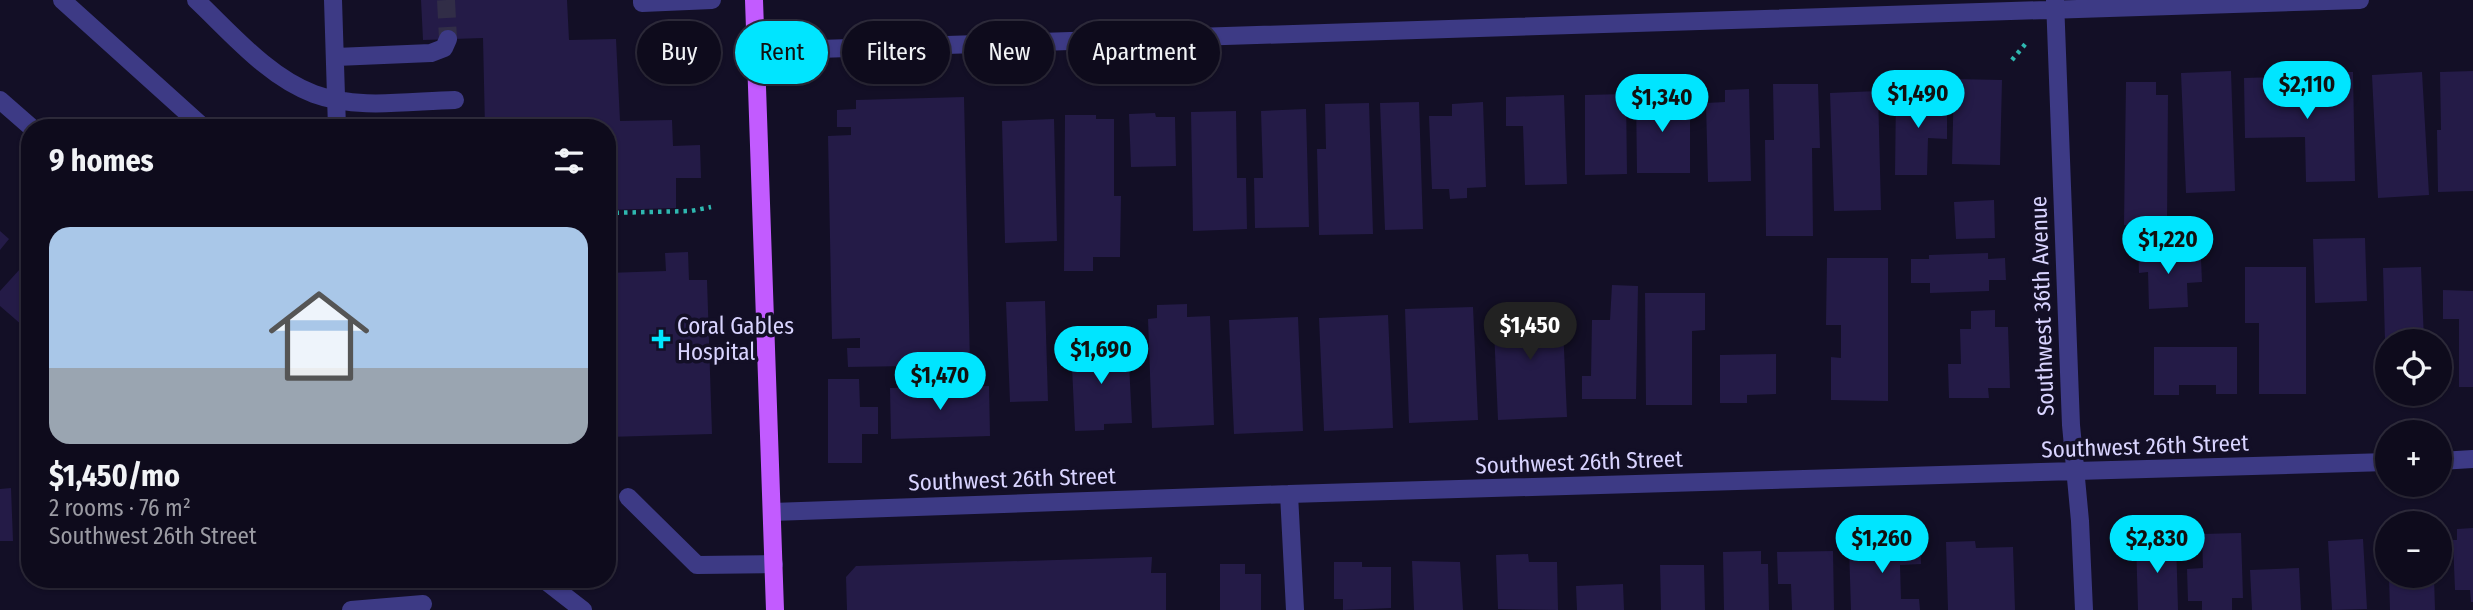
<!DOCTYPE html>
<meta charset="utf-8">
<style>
body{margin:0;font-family:"Fira Sans Condensed",sans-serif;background:#171425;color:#f1f3f6;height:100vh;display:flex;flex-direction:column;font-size:26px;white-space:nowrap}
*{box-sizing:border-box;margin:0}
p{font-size:23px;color:#9b9ba3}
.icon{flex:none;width:38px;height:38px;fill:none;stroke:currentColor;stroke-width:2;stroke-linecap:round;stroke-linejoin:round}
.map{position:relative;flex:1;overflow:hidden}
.details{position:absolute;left:21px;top:119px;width:595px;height:469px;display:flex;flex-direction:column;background:#0e0b1c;border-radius:28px;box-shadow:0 2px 5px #0004,0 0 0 2px #2e2b3b}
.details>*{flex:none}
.guide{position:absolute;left:637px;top:21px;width:665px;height:63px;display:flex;gap:14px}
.fabs{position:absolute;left:2375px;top:329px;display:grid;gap:14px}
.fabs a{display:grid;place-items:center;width:77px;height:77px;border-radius:50%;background:#0e0b1c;box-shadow:0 2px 5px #0004,0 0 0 2px #2e2b3b;font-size:35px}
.price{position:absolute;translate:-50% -60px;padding:0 16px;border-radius:24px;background:#00e5ff;color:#111;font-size:23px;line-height:46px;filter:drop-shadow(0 2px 4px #0008)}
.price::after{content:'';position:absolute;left:50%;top:42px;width:21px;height:16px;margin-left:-10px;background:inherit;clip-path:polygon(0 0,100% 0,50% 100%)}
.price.selected{background:#222;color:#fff}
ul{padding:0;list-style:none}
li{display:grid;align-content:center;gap:14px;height:371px;padding:0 28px}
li+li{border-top:2px solid #2e2b3b}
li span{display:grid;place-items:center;height:217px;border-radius:21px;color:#555}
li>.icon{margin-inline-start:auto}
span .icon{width:126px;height:126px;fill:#fffc;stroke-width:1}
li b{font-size:30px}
h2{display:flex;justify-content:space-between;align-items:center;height:84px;padding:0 28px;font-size:30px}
.chip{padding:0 24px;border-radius:32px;background:#0e0b1c;box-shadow:0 2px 5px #0004,0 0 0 2px #2e2b3b;font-size:24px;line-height:63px}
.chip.selected{background:#00e5ff;color:#111}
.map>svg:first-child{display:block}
.building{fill:#241b47}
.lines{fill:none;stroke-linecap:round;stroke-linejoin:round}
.minor-tunnel{stroke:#312d47;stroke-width:18;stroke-dasharray:18 9;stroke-linecap:butt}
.path{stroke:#2fb8b0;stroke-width:4.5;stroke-dasharray:3.5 5;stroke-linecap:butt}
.minor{stroke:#3d3a85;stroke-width:18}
.major{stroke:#c25bff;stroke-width:18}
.poi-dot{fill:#00e5ff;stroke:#130f26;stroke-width:2.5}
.labels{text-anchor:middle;stroke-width:7;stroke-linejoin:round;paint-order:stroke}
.street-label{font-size:23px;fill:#d9d4ff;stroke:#130f26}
.poi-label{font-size:23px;fill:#d9d4ff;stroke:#130f26;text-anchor:start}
</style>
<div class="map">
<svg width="2473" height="610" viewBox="0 0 2473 610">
<rect width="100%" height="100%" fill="#130f26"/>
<!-- building -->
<path class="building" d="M421,0H567L569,40L616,39L620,121L672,120L673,146L700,145L701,178H676V208L607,210V128H485L483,38L423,40Z
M2231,71L2235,191L2186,193L2181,73Z
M2473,71V191L2438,192L2437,130H2441L2440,72Z
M2325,72H2353L2355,181L2306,182L2305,137L2245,138L2244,78L2278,77V84L2326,83Z
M2422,72L2429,195L2378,198L2372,75Z
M1954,79L2002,80L2000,165L1952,164Z
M2126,82H2156V95H2168L2167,226L2124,225Z
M1773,84H1818L1820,148H1812L1813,236H1766L1765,140H1774Z
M1749,89L1751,181L1708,182L1706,103L1725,102V90Z
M1666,91V101H1690V173H1637L1636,92Z
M1878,91L1881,210L1834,211L1830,93Z
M1896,93L1947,94V139L1928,138L1927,175H1895Z
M1626,94L1627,174L1585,175V95Z
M1564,95L1567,184L1525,185L1523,126H1506V97Z
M964,97L970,365L848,367L847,348H860V338L832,339L828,136L851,135V127H837V110L856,109V100Z
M1419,102L1423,229L1385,230L1380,103Z
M1483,102L1486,187L1467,188V198L1450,199L1449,189H1432L1429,116H1452V104Z
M1369,103L1373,234L1319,235L1317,149H1326L1325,104Z
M1306,109L1309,227L1255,228L1254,178H1263L1261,111Z
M1236,111L1237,178H1246L1247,229L1193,231L1191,112Z
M1155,113L1156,117H1175L1176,166L1131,167L1129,114Z
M1065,115H1096V119H1114V196H1121L1120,257H1093V271H1064Z
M1054,119L1057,241L1005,243L1002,121Z
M1994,200L1995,238L1956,239L1954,202Z
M0,231L9,239L0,250Z
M2365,238L2367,301L2315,303L2313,239Z
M2172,244V260L2201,259L2202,282L2187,283L2188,307L2149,309L2148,272L2139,273L2138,245Z
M688,252L689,280H707L712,434L607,437V273L666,271L665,253Z
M1988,253V259L2005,258L2006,280H1989V291L1930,293V283H1911V259H1929V255Z
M30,258V332L0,306V291Z
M1827,258H1888V401L1831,400V357L1841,358V325H1826Z
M2245,267H2306V394H2259V323H2245Z
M2421,267L2424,341H2385L2383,268Z
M1612,285L1638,286L1636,399H1582V376H1591L1592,320H1610Z
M2443,290L2473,291V387H2459V319H2443Z
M1645,293H1705V330L1692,331V405H1646Z
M1045,301L1048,401L1010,402L1006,302Z
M1187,304V317L1210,316L1214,425L1152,428L1148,319L1157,318V305Z
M1562,304L1567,417L1498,420L1493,307Z
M1473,307L1478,420L1409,423L1405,309Z
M1995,310V327H2008L2010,388H1988L1989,398H1949L1948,364H1961L1960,329H1971V311Z
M1388,315L1393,428L1324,431L1319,318Z
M1298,317L1303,431L1234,434L1229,320Z
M1128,343L1132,423L1104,424V430L1075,431L1071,345Z
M2154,347H2237V394H2216V385H2179V395H2154Z
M1776,354V394L1747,395V403H1720V355Z
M828,379H859L860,407H878V434H862V463H828Z
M989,386L990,436L891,439L890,388Z
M11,488L13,541H0V489Z
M2473,528V602H2471L2470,590H2455L2453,540H2457V529Z
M2241,533L2243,598H2232V610H2202V601H2188L2187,569L2203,568L2202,534Z
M1920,534L1921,564L1900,565L1901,599H1919L1920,610H1851L1849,547L1898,545V535Z
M2176,539L2178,610H2138L2136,540Z
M2363,539L2367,609L2332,610L2328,541Z
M1975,541L1976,548L2013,547L2015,610H1948L1946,542Z
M1761,551V564H1768L1769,610H1724L1723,552Z
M1833,551L1834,610H1792L1791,584H1778L1777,552Z
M1528,554L1529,562H1557L1558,610L1498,609L1496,555Z
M1152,557L1151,573H1166V610H847L846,577L856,566Z
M1412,561L1460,562L1463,610H1414Z
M1334,562H1362V567H1391V608L1343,610V599H1334Z
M1220,564H1245V574H1261V610H1220Z
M1660,565H1704L1705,610H1661Z
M2299,568L2301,610H2252L2250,570Z
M2389,576H2434L2435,610H2390Z
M1623,584L1624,610H1577L1576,586Z"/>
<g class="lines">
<!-- minor-tunnel -->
<path class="minor-tunnel" d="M446,0L448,39"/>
<!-- path -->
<path class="path" d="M2012,60L2027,42
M607,213L691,211L711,207"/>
<!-- minor -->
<path class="minor" d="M62,0L204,128
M196,0C231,33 268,77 314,94C357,110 410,101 455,100
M333,0L337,128
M642,0V3L712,0
M2055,0L2071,425L2080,521L2084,610
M756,51L2360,0
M336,57L431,53L444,48L448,39
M0,100L32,128
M2440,461L2473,459
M1289,494L1295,610
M628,497L697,565L774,564
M772,512L1289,494L2387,462
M543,579L583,610
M351,610L423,604"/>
<!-- major -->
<path class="major" d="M754,0L775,610"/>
</g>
<!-- markers -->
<path class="poi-dot" d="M657.5 328.5h7v7h7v7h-7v7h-7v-7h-7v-7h7z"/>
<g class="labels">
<!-- street labels -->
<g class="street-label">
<text transform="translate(2042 306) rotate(-92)" y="8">Southwest 36th Avenue</text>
<text transform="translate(2145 446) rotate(-2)" y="8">Southwest 26th Street</text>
<text transform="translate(1579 462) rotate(-2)" y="8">Southwest 26th Street</text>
<text transform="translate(1012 479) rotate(-2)" y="8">Southwest 26th Street</text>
</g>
<!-- poi labels -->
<g class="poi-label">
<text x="677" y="334">Coral Gables<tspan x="677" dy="26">Hospital</tspan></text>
</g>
</g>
</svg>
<div class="fabs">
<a><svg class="icon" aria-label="locate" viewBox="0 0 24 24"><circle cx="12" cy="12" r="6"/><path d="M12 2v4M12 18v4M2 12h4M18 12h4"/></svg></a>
<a>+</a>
<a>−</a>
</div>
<b class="price" style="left:2307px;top:121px">$2,110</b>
<b class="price" style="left:1918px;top:130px">$1,490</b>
<b class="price" style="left:1662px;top:134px">$1,340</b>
<b class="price" style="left:2168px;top:276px">$1,220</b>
<b class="price selected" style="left:1530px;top:362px">$1,450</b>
<b class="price" style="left:1101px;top:386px">$1,690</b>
<b class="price" style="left:940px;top:412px">$1,470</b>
<b class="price" style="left:1882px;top:575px">$1,260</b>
<b class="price" style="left:2157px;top:575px">$2,830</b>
<div class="guide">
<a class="chip">Buy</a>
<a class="chip selected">Rent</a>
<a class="chip">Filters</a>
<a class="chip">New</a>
<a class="chip">Apartment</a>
</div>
<section class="details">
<h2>9 homes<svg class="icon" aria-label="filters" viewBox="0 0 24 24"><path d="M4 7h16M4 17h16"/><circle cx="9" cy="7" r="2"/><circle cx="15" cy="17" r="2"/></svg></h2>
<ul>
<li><span style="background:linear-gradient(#a9c7e8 65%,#9aa5b1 0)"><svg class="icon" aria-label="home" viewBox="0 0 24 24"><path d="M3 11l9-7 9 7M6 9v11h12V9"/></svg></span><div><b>$1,450/mo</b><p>2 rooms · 76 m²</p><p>Southwest 26th Street</p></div></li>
</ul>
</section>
</div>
